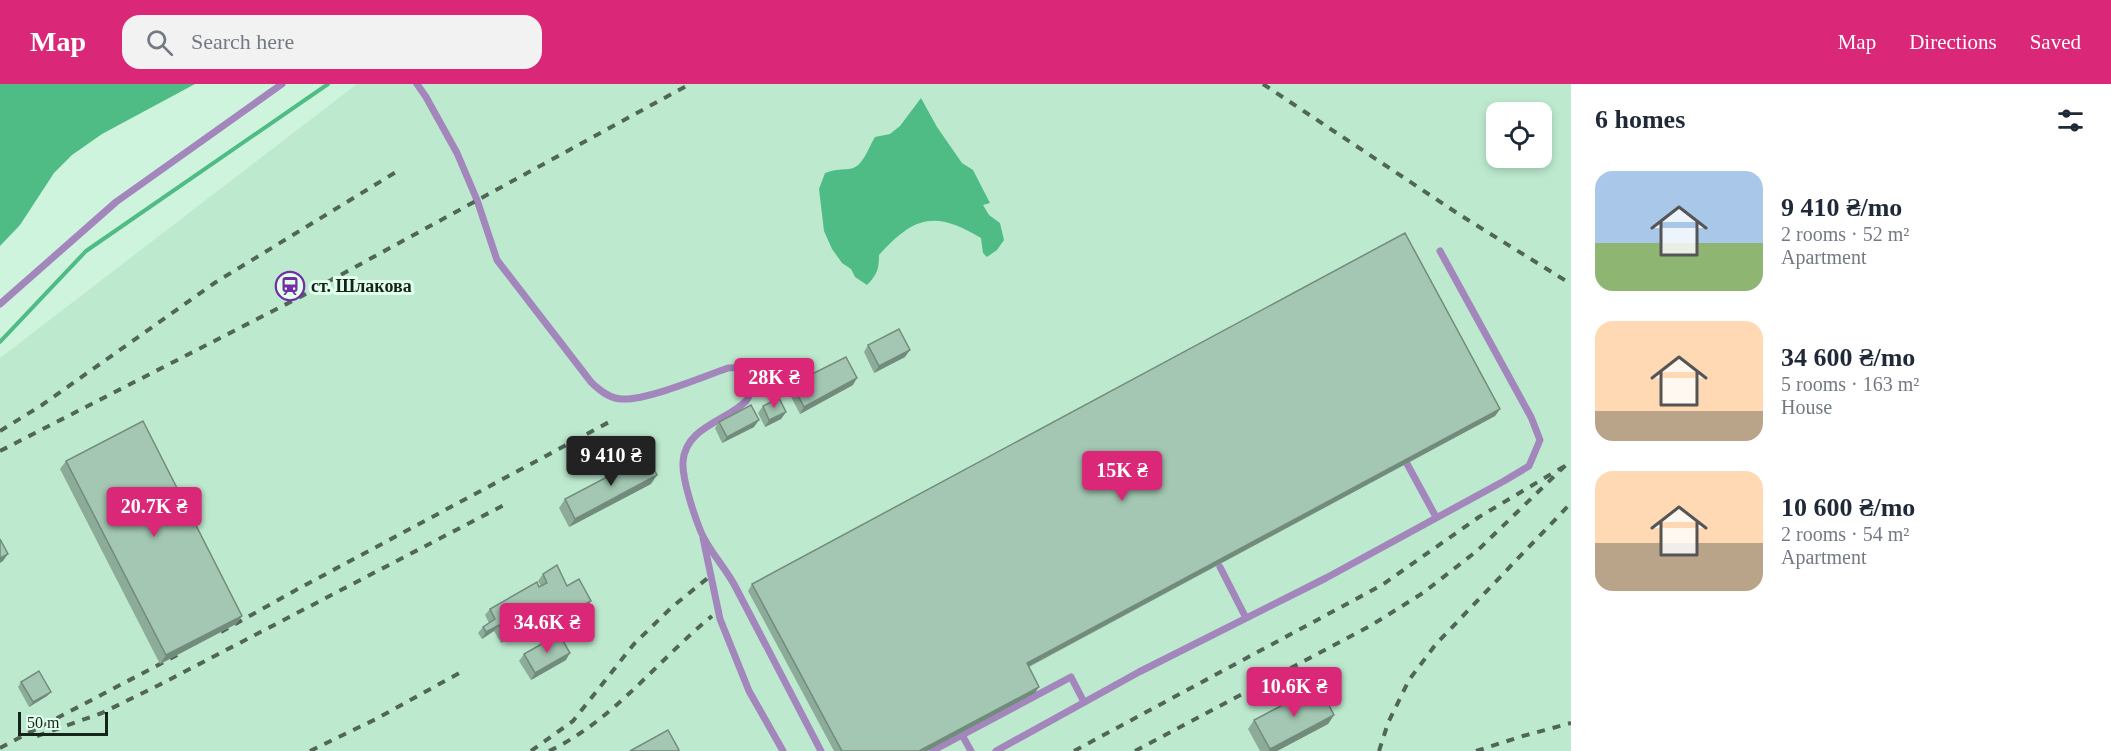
<!DOCTYPE html>
<meta charset="utf-8">
<style>
body{margin:0;font-family:"Times New Roman",serif;background:#f2f2f3;color:#1f2937;height:100vh;display:flex;flex-direction:column;font-size:22px;white-space:nowrap}
*{box-sizing:border-box;margin:0}
p{font-size:20px;color:#747a83}
.icon{flex:none;width:33px;height:33px;fill:none;stroke:currentColor;stroke-width:2;stroke-linecap:round;stroke-linejoin:round}
.map{position:relative;flex:1;overflow:hidden}
.panel{display:flex;flex-direction:column;background:#fff;width:540px}
.panel>*{flex:none}
.buttons{position:absolute;left:1486px;top:18px;display:grid;gap:12px}
.buttons a{display:grid;place-items:center;width:66px;height:66px;border-radius:12px;background:#fff;box-shadow:0 3px 9px #0003;font-size:30px}
.scale{position:absolute;left:18px;bottom:15px;width:90px;box-sizing:border-box;padding-left:6px;border:3px solid #15231b;border-top:0;font-size:16px;line-height:21px;white-space:nowrap;color:#15231b;-webkit-text-stroke:4px #e1ffec;paint-order:stroke}
.price{position:absolute;translate:-50% -51px;padding:0 14px;border-radius:6px;background:#db2777;color:#fff;font-size:20px;line-height:39px;filter:drop-shadow(0 2px 3px #0008)}
.price::after{content:'';position:absolute;left:50%;top:36px;width:18px;height:14px;margin-left:-9px;background:inherit;clip-path:polygon(0 0,100% 0,50% 100%)}
.price.active{background:#222;color:#fff}
ul{padding:0;list-style:none}
li{display:flex;align-items:center;gap:18px;height:150px;padding:0 24px}
li span{display:grid;place-items:center;flex:none;width:168px;height:120px;border-radius:18px;color:#555}
li>.icon{margin-inline-start:auto}
span .icon{width:72px;height:72px;fill:#fffc;stroke-width:1}
li b{font-size:26px}
h2{display:flex;justify-content:space-between;align-items:center;height:72px;padding:0 24px;font-size:26px}
header{display:flex;align-items:center;gap:36px;box-sizing:border-box;height:84px;padding:0 30px;background:#db2777;color:#fff}
header strong{font-size:28px}
nav{display:flex;gap:33px;margin-inline-start:auto;font-size:21px}
.search{width:420px;height:54px;background:#f2f2f3;display:flex;align-items:center;gap:15px;box-sizing:border-box;padding:0 21px;border-radius:18px;color:#747a83;font-size:22px}
main{display:flex;flex:1;min-height:0}
.map>svg:first-child{display:block}
.built{fill:#bdeacf;fill-rule:evenodd}
.water{fill:#4fbb85}
.lines{fill:none;stroke-linecap:round;stroke-linejoin:round}
.stream{stroke:#4fbb85;stroke-width:4}
.service{stroke:#a286bc;stroke-width:7}
.rail{stroke:#516659;stroke-width:4;stroke-dasharray:8 8;stroke-linecap:butt}
.wall{fill:#8cab99}
.shaded-wall{fill:#728b7d}
.building{fill:#a3c7b2;stroke:#728b7d;stroke-width:1.5}
.labels{text-anchor:middle;stroke-width:6;stroke-linejoin:round;paint-order:stroke}
.poi-label{font-size:18px;font-weight:bold;fill:#15231b;stroke:#e1ffec;text-anchor:start}
</style>
<header>
<strong>Map</strong>
<div class="search"><svg class="icon" aria-label="search" viewBox="0 0 24 24"><circle cx="10" cy="10" r="6"/><path d="M15 15l6 6"/></svg>Search here</div>
<nav><a>Map</a><a>Directions</a><a>Saved</a></nav>
</header>
<main>
<div class="map">
<svg width="1571" height="667" viewBox="0 0 1571 667">
<rect width="100%" height="100%" fill="#cef4dd"/>
<!-- built -->
<path class="built" d="M357,0H1571V667H0V274ZM1497,28H1542V74H1497Z"/>
<!-- water -->
<path class="water" d="M0,0H195L102,50L72,71L54,89L20,141L0,162Z
M921,14L937,43L962,79L973,86L990,119L983,121L989,131L1000,139L1004,156L997,166L987,173L983,169L981,154C935,126 914,132 879,171C879,185 877,191 867,201L855,193L851,185L842,179L832,165L824,147L819,105L825,89C837,85 837,86 849,85C863,84 868,64 875,53L890,50L900,42Z"/>
<g class="lines">
<!-- stream -->
<path class="stream" d="M0,258L86,167L328,0"/>
<!-- service -->
<path class="service" d="M417,0L426,13L457,69L477,116L497,176L591,298C600,307 610,315 623,315C648,316 702,293 728,284C732,284 737,283 741,285C751,290 753,309 746,317C727,337 685,343 683,378C682,395 694,431 701,448C709,467 725,483 735,502C764,557 792,612 821,667
M0,220L116,118L282,0
M1405,376L1436,433
M703,454L720,535L749,607L783,667
M1220,483L1246,534
M962,651L971,667
M932,667L1071,593L1084,618
M996,667L1139,588L1326,494L1504,397L1529,382L1540,356L1531,333L1440,167"/>
<!-- rail -->
<path class="rail" d="M1263,0L1460,131L1571,200
M0,347L42,321L216,198L396,88
M0,367L302,212L690,0
M221,548L296,506L611,337
M37,652L102,629L159,601L504,421
M0,664L183,568
M310,667L376,635L463,587
M531,667L573,637L634,560L672,523L709,493
M549,667C613,637 658,576 712,532
M1074,667L1382,501L1479,433L1563,383
M1135,667L1370,542L1423,509L1478,466L1571,376
M1379,667L1388,639L1409,596L1436,560L1571,419
M1476,667L1523,652L1571,639"/>
</g>
<!-- wall -->
<path class="wall" d="M868,261L905,273L874,289L864,268Z
M792,300L853,301L800,330L788,307Z
M763,322L786,328L781,335L765,343L758,329Z
M1500,325L1495,332L1029,583L1035,609L927,667H834L748,507L752,500Z
M719,338L754,343L722,359L715,344Z
M66,377L242,532L236,540L160,580L60,385Z
M651,400L569,443L559,424L565,415Z
M543,490L567,502L591,517L586,523L554,541L548,529L501,559L494,547L482,555L478,549L483,543L489,539L485,531L490,525L541,502L538,497Z
M524,570L566,576L531,596L519,577Z
M21,598L51,608L47,612L29,623L18,603Z
M1334,631L1328,640L1277,667H1260L1248,645L1254,636Z"/>
<!-- shaded-wall -->
<path class="shaded-wall" d="M910,266L905,273L874,289L879,282Z
M857,294L853,301L800,330L804,323Z
M1500,325L1495,332L1022,586L1027,579Z
M786,328L781,335L765,343L769,336Z
M759,336L754,343L722,359L727,353Z
M657,391L651,400L569,443L575,435Z
M8,470L3,477L0,479V474Z
M591,517L586,523L554,541L559,534Z
M552,522L548,529L501,559L505,553Z
M242,532L236,540L160,580L166,571Z
M499,541L494,547L482,555L486,548Z
M570,569L566,576L531,596L535,589Z
M1039,603L1035,609L927,667H919Z
M51,608L47,612L29,623L33,618Z
M1334,631L1328,640L1277,667H1269L1270,665Z"/>
<!-- building -->
<path class="building" d="M1405,149L1500,325L1027,579L1039,603L919,667H842L752,500Z
M899,245L910,266L879,282L868,261Z
M846,273L857,294L804,323L792,300Z
M779,314L786,328L769,336L763,322Z
M751,321L759,336L727,353L719,338Z
M143,337L242,532L166,571L66,377Z
M647,372L657,391L575,435L565,415Z
M0,455L8,470L0,474Z
M557,481L567,502L579,495L591,517L559,534L552,522L505,553L499,541L486,548L483,543L495,535L490,525L537,498L539,503L547,499L543,490Z
M559,550L570,569L535,589L524,570Z
M39,587L51,608L33,618L21,598Z
M1319,602L1334,631L1270,665L1254,636Z
M668,646L679,666L677,667H630Z"/>
<!-- icons -->
<defs>
<g id="station-ring" transform="scale(1.5)"><circle r="9.5" fill="#e1ffec" stroke="#722ea2" stroke-width="1.5"/><path d="M-3-6H3Q5-6 5-4V2Q5 4 3 4L4.5 6H3L1.5 4h-3L-3 6H-4.5L-3 4Q-5 4-5 2V-4Q-5-6-3-6ZM-3.5-4v3h7v-3ZM-3.5 1v1.5H-2V1ZM2 1v1.5H3.5V1Z" fill="#722ea2"/></g>
</defs>
<g fill-rule="evenodd">
<use href="#station-ring" x="290" y="202"/>
</g>
<g class="labels">
<!-- poi labels -->
<g class="poi-label">
<text x="311" y="208">ст. Шлакова</text>
</g>
</g>
</svg>
<div class="buttons">
<a><svg class="icon" aria-label="locate" viewBox="0 0 24 24"><circle cx="12" cy="12" r="6"/><path d="M12 2v4M12 18v4M2 12h4M18 12h4"/></svg></a>
</div>
<div class="scale">50 m</div>
<b class="price" style="left:774px;top:325px">28K ₴</b>
<b class="price active" style="left:611px;top:403px">9 410 ₴</b>
<b class="price" style="left:1122px;top:418px">15K ₴</b>
<b class="price" style="left:154px;top:454px">20.7K ₴</b>
<b class="price" style="left:547px;top:570px">34.6K ₴</b>
<b class="price" style="left:1294px;top:634px">10.6K ₴</b>
</div>
<section class="panel">
<h2>6 homes<svg class="icon" aria-label="filters" viewBox="0 0 24 24"><path d="M4 7h16M4 17h16"/><circle cx="9" cy="7" r="2"/><circle cx="15" cy="17" r="2"/></svg></h2>
<ul>
<li><span style="background:linear-gradient(#a9c7e8 60%,#8fb573 0)"><svg class="icon" aria-label="home" viewBox="0 0 24 24"><path d="M3 11l9-7 9 7M6 9v11h12V9"/></svg></span><div><b>9 410 ₴/mo</b><p>2 rooms · 52 m²</p><p>Apartment</p></div></li>
<li><span style="background:linear-gradient(#ffd9b3 75%,#b9a48a 0)"><svg class="icon" aria-label="home" viewBox="0 0 24 24"><path d="M3 11l9-7 9 7M6 9v11h12V9"/></svg></span><div><b>34 600 ₴/mo</b><p>5 rooms · 163 m²</p><p>House</p></div></li>
<li><span style="background:linear-gradient(#ffd9b3 60%,#b9a48a 0)"><svg class="icon" aria-label="home" viewBox="0 0 24 24"><path d="M3 11l9-7 9 7M6 9v11h12V9"/></svg></span><div><b>10 600 ₴/mo</b><p>2 rooms · 54 m²</p><p>Apartment</p></div></li>
</ul>
</section>
</main>
